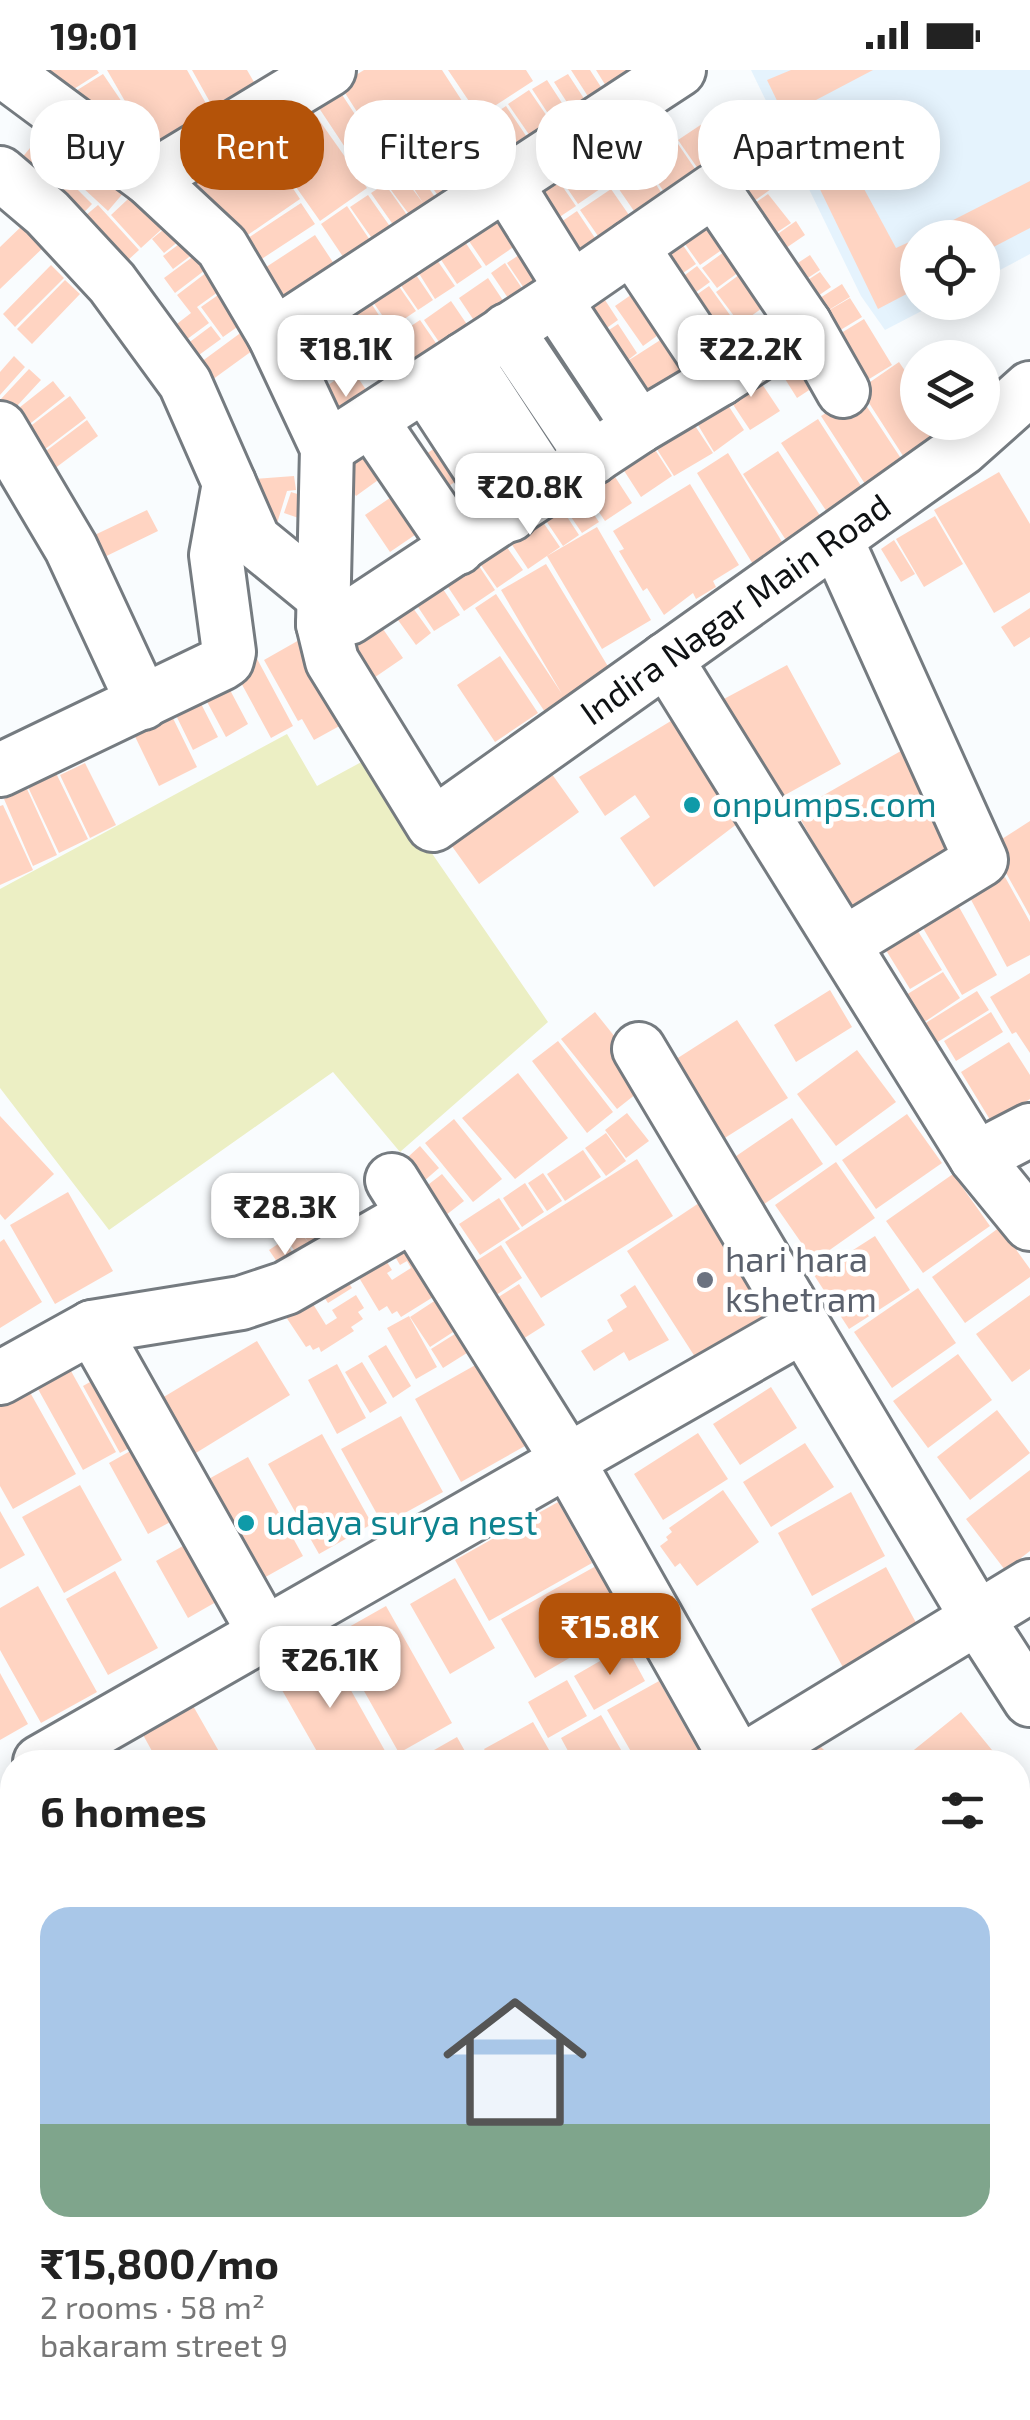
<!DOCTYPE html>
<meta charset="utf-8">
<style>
body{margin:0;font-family:"Exo 2",sans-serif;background:#f6f6f6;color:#222;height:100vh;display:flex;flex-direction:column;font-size:38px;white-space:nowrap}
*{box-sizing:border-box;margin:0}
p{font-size:32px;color:#767676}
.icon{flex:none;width:55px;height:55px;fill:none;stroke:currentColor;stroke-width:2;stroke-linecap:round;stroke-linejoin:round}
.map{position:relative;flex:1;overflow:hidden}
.panel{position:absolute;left:0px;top:1680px;width:1030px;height:670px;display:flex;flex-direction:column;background:#fff;border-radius:40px 40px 0 0;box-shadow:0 5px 25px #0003}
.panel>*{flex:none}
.guide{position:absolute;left:30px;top:30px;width:970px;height:90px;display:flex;gap:20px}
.fabs{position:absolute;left:900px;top:150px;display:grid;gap:20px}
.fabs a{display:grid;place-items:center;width:100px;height:100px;border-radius:50%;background:#fff;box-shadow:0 5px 25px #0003;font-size:50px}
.price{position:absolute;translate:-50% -85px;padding:0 22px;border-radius:20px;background:#fff;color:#222;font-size:32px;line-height:65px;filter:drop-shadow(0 2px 5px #0008)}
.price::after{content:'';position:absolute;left:50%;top:60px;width:30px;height:22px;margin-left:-15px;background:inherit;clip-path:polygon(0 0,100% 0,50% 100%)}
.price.selected{background:#b45309;color:#fff}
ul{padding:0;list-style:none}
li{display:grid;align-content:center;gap:20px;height:530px;padding:0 40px}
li+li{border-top:2px solid #e0e0e0}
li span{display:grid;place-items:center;height:310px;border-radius:30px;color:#555}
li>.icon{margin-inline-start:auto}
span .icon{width:180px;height:180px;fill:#fffc;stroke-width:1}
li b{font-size:42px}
h2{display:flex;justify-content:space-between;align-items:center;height:120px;padding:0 40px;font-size:42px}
.chip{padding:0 35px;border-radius:40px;background:#fff;box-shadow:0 5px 25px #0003;font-size:35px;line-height:90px}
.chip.selected{background:#b45309;color:#fff}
.status{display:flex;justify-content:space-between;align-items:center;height:70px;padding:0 50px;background:#fff;direction:ltr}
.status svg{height:28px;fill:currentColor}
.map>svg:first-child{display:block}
.built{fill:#e5f3fd}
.green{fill:#ecefc4}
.building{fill:#ffd4c2}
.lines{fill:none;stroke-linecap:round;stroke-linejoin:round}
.minor-casing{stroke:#757b80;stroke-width:58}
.minor{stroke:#fff;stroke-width:52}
.culture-dot{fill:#0f9aa8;stroke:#fff;stroke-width:4}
.worship-dot{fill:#6b7280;stroke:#fff;stroke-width:4}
.labels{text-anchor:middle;stroke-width:9;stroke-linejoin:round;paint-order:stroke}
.street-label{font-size:35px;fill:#0f1214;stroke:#fff}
.culture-label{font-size:35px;fill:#0d838f;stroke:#fff;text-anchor:start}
.worship-label{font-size:35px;fill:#5b616d;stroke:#fff;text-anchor:start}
</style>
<div class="status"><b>19:01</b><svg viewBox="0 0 49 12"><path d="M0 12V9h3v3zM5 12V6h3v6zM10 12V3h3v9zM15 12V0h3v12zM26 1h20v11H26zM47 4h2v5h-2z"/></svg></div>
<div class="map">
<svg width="1030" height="2350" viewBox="0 0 1030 2350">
<rect width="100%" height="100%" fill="#f9fcfe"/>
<!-- built -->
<path class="built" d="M751,0H1030V184L983,209L982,168H918V232L937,233L885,260L861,226Z"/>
<!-- green -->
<path class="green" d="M287,664L317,716L367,689L548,952L400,1082L333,1002L109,1160L0,1018V819Z"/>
<!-- building -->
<path class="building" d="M34,0H97L99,3L55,31Z
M107,0H187L216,51L156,85Z
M192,0H247L262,26L220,50Z
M364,0H442L475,51L395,102L340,15Z
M448,0H526L533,11L479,46Z
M571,0H590L612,34L598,42Z
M596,0H639L614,29Z
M791,0H873L816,30L896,178L918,168V218L878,239L767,10Z
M103,4L124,35L88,59L58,32Z
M568,4L596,47L582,56L554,12Z
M547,10L577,56L562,65L532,19Z
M337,17L394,104L372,118L315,32Z
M529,20L562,68L541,82L508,34Z
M650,26L677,64L662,74L636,36Z
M307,33L367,118L320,151L260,66Z
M728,35L759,79L741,91L711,46Z
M506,36L539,85L518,99L485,50Z
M122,38L152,92L93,59Z
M633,38L660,77L645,87L618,49Z
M58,42L81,60L55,93L32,74Z
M480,51L516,101L502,111L466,61Z
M615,52L639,87L624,98L600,62Z
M705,52L736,98L710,116L678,70Z
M464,62L499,111L486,120L452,71Z
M82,63L107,83L81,114L56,94Z
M588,67L616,108L578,134L550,93Z
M260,69L300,129L236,173L196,113Z
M676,71L706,115L674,137L644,92Z
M449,74L483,120L467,131L433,86Z
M30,78L63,105L41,132L7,106Z
M110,85L136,108L108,141L82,117Z
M430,85L463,132L449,141L416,95Z
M642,93L672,139L645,157L614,112Z
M549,97L576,136L543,158L517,119Z
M415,98L444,140L420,159L388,116L402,105L423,133L405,105Z
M757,99L771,119L736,144L722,123Z
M66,108L92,134L68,159L42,134Z
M1030,111V158L982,183V168H918Z
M144,114L175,147L141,178L111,145Z
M385,114L417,159L403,169L371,123Z
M611,119L638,158L607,179L580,140Z
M768,124L791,153L758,175L742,142Z
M368,125L403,175L385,187L350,137Z
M498,129L525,169L486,196L458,155Z
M714,132L739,168L700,195L675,160Z
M301,133L315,154L254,194L239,174Z
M98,135L139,180L114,203L72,157Z
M347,136L382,188L356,206L321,154Z
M577,141L603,180L572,202L545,163Z
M183,143L195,158L164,183L152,169Z
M27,151L48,173L0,219V177Z
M796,151L805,165L770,189L761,176Z
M455,157L482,197L457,214L430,173Z
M673,161L696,194L663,217L640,184Z
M194,163L205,175L173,199L163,186Z
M315,165L346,212L278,256L248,209Z
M739,171L754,191L717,218L702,198Z
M426,174L455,216L435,229L408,186Z
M206,177L217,191L175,223L164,208Z
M531,177L555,214L532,230L507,193Z
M810,185L820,200L788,221L778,206Z
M406,190L433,230L418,240L391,201Z
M505,193L530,230L516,240L491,203Z
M755,193L779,226L740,254L716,222Z
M51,195L64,208L15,257L3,244Z
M215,196L229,214L197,237L209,253L171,281L160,267L191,243L177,225Z
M697,196L710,212L677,236L665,220Z
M389,202L416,241L391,258L364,219Z
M820,202L831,217L799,239L788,223Z
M488,208L512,244L483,264L459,228Z
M65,210L80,224L32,274L17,259Z
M651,211L679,250L643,276L615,236Z
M842,214L850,227L814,249L850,228L862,247L819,273L801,240Z
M359,215L388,259L359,279L329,235Z
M709,216L735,252L705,274L679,237Z
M228,218L250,248L223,267L201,237Z
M605,230L618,250L587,272L573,252Z
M451,231L477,269L450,288L424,250Z
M326,239L357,281L317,311L285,269Z
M864,249L892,295L848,322L820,276Z
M420,250L447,289L422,305L396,266Z
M254,253L267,270L194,323L182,306Z
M618,254L637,283L623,294L679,258L709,307L638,352L588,274Z
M211,256L221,269L181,298L171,286Z
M802,265L829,307L797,328L770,285Z
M394,266L421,306L389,327L362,288Z
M14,286L25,297L0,325V302Z
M899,292L918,320V352H938L947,365L907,392L860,319Z
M29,299L41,310L5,349L53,311L65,326L17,364L0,344V330Z
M352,299L377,336L340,360L316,323Z
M752,299L780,341L750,360L722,318Z
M719,321L744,360L714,382L688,338Z
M858,323L904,393L867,417L821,346Z
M70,326L86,348L32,389L16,367Z
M684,339L713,383L674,406L646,362Z
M818,349L863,419L827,442L781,373Z
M87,350L98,366L54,399L42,384Z
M643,361L672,406L641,427L612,382Z
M366,362L392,400L356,426L329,388Z
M453,366L475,398L433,427L411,394Z
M778,381L830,461L795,484L743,404Z
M728,383L790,485L759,504L697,403Z
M606,393L632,433L605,451L578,411Z
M999,402L1030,454V522L994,543L934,440Z
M294,406L296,420L287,421L270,476L239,410Z
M571,410L599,452L582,463L554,422Z
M690,414L739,495L713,511L716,517L696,529L693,523L664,545L647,518L643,521L619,481L624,479L613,461Z
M403,419L428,456L390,482L365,445Z
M291,422L323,432L316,454L284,443Z
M551,422L579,465L563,476L534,433Z
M532,436L560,477L528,499L501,458Z
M147,440L158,461L90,494L80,472Z
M935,446L963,494L924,517L896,469Z
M597,457L651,550L602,579L547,486Z
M494,459L523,500L497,518L469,478Z
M894,470L915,504L901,512L881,479Z
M467,478L495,520L464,541L436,499Z
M546,494L612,603L545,642L475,538L496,524L562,624L501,520Z
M430,499L460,545L434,561L404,516Z
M400,520L431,563L416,575L385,532Z
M1030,538V567L1014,577L1001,557Z
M372,543L403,588L365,614L334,570Z
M308,565L354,648L314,670L302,649L298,651L264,590Z
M255,585L293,656L271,668L233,598Z
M500,586L538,643L495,672L457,615Z
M787,595L841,694L776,730L722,630Z
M221,603L248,654L226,667L198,615Z
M193,618L218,667L193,680L169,631Z
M165,632L197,697L159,716L127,650Z
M679,646L750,744L654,817L620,768L650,747L635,725L605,746L579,707Z
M906,678L963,781L853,843L796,741Z
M85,693L116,755L90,768L60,705Z
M549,700L579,742L479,814L449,772Z
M56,703L88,769L59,783L28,717Z
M27,719L57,785L33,796L4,729Z
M3,735L33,800L0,815V736Z
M1030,751V846L991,776Z
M1005,807L1030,852V885L1007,897L969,826Z
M959,837L997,905L962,925L923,858Z
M916,858L942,900L910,919L884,877Z
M943,902L960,928L923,953L906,925Z
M1030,903V983L1016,962L1012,964L990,927Z
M830,920L852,957L796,992L774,955Z
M977,921L989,940L936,973L924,954Z
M595,942L651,1012L617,1039L561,969Z
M991,942L1003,962L956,991L944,971Z
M737,950L788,1028L720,1071L670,993Z
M558,971L613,1042L587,1063L532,991Z
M1009,972L1030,1005V1029L992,1053L961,1002Z
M857,980L896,1032L836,1076L797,1024Z
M518,1003L568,1068L515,1109L462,1048Z
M627,1043L649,1071L626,1088L605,1060Z
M907,1044L942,1093L876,1139L842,1090Z
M0,1046L54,1104L5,1150L0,1144Z
M792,1048L823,1094L757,1139L726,1093Z
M454,1049L502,1109L473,1132L425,1073Z
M606,1063L626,1091L606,1106L585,1078Z
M420,1076L439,1098L416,1118L397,1097Z
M583,1080L601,1107L565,1131L547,1104Z
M637,1089L673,1146L541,1228L505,1172Z
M836,1092L875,1148L814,1191L775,1135Z
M543,1103L562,1131L547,1141L528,1113Z
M442,1104L464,1131L441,1149L420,1121Z
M953,1104L990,1156L923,1203L886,1151Z
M525,1113L544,1142L522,1157L503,1128Z
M68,1122L113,1201L55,1234L10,1155Z
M714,1123L782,1240L697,1290L627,1181Z
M337,1128L357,1154L345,1163L325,1138Z
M499,1128L520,1159L480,1185L459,1154Z
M321,1140L340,1165L332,1171L313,1146Z
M312,1147L329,1171L303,1194L286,1168L298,1160L309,1173L298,1158Z
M403,1155L438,1224L401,1247L397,1241L392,1244L387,1236L379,1241L355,1201L375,1173L392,1200L387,1203L392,1210L411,1198L407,1191L400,1195L384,1168Z
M1000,1157L1030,1199V1207L965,1253L932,1207Z
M875,1166L910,1220L849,1259L814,1205Z
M4,1169L42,1232L0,1258V1172Z
M284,1170L301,1195L286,1205L269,1180Z
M501,1175L522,1208L490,1229L468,1196Z
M343,1204L352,1218L328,1233L324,1227L313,1234L326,1255L337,1248L332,1240L356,1225L364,1238L358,1242L363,1249L351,1257L354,1261L321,1282L319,1277L313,1280L310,1275L306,1277L284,1244Z
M519,1214L545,1255L515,1274L489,1233Z
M635,1215L669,1270L629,1291L624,1282L594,1301L581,1281L613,1261L607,1250L627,1237L620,1225Z
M918,1218L956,1273L892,1318L854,1262Z
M448,1222L467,1253L430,1277L410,1247Z
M1030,1225V1299L1012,1312L976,1264Z
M409,1246L437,1297L416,1309L387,1258Z
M466,1257L478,1276L443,1298L431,1279Z
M257,1271L290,1325L191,1386L157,1331Z
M386,1275L411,1316L393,1328L368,1286Z
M958,1284L992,1330L928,1378L893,1331Z
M362,1292L387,1333L370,1343L345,1302Z
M479,1293L525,1376L461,1412L415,1329Z
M337,1294L366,1348L337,1364L308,1310Z
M111,1300L148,1368L120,1383L83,1316Z
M71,1301L116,1382L83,1400L38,1319Z
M27,1317L76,1404L13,1439L0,1416V1332Z
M771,1317L797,1358L740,1395L713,1354Z
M997,1340L1030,1383L970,1430L937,1387Z
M401,1346L443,1422L383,1455L341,1379Z
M698,1363L728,1409L663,1450L634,1404Z
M322,1364L372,1454L319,1484L268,1394Z
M148,1371L187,1443L148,1464L109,1393Z
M805,1373L834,1417L771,1457L743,1412Z
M248,1387L303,1486L244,1519L189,1420Z
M1030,1400V1481L1005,1500L966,1449Z
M80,1415L122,1490L64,1523L22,1447Z
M723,1420L759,1472L697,1516L680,1493L675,1497L660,1476L668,1470L666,1467L672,1462L669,1458Z
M851,1422L885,1486L812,1526L778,1463Z
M558,1432L592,1493L489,1551L455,1490Z
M0,1441L25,1485L0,1499Z
M199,1467L230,1524L188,1548L156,1491Z
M596,1496L628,1554L535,1608L501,1549Z
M886,1497L920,1560L845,1601L811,1539Z
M115,1501L158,1578L108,1605L66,1529Z
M455,1508L495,1578L450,1604L410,1534Z
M38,1516L97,1622L41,1653L0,1580V1538Z
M386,1536L452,1653L399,1683L333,1566Z
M326,1576L389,1688L381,1692H323L274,1606Z
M626,1576L645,1611L594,1640L574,1606Z
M0,1603L28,1654L0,1670Z
M567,1610L587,1646L548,1668L528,1632Z
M659,1611L699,1682L680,1692H637L607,1640Z
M192,1634L225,1692H158L142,1663Z
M961,1642L996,1685L986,1692H907L904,1688Z
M601,1645L628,1692H574L561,1668Z
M533,1652L556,1692H492L484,1679Z
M457,1667L471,1692H413Z
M821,1677L836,1692H793Z
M1018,1709L1030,1725V1755L1018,1764Z
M0,1760L12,1782V1878L6,1882L0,1870Z
M1030,1822V1880L1018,1863V1831Z
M1018,1867L1030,1884V1924L1024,1929L1018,1920Z
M1020,1941L1030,1955V2020L1022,2026L1018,2019V1942Z
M12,1964V2059L0,2067V1972Z
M1018,2190L1030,2207V2282L1023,2287L1018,2279Z
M0,2191L12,2197V2289L0,2296Z
M1030,2289V2350H968L960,2338H1018V2297Z
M12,2295V2338H86L93,2350H19L0,2318V2303Z
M111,2338H197L204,2350H119Z
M215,2338H290L268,2350H216L210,2340Z
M466,2338H531L539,2350H474Z
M553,2338H621L599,2350H560Z
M690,2338H712L722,2350H700Z
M805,2338H846L858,2350H787Z
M853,2338H922L931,2350H862Z"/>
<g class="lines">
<!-- minor casing -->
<g class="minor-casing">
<g id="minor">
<path id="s1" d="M2,0L149,109L222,177L274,265L327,378L323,554L332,591L433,755L963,378L1030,318"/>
<path d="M0,103L47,143L112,213L185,313L229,413L216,485L229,582L227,590L221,594L0,700"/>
<path d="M149,109L329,0"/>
<path d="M506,113L572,219"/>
<path d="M632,177L720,309"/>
<path d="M555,230L639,357"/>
<path d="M507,260L593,388"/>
<path d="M274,265L679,0"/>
<path d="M464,289L549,419"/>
<path d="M425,315L510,445"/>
<path d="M371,350L458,478"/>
<path d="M0,358L71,478L143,633"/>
<path d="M327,378L555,230L714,120L805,254L843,321"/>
<path d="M229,413L254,470L325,528"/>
<path d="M836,469L981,790L845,873"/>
<path d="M323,554L349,548L639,357L720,309L805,254"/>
<path d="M666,589L976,1088L1030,1154"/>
<path d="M639,979L978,1549L1030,1630"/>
<path d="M976,1088L1030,1060"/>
<path d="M392,1110L568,1391L738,1692"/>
<path d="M92,1257L241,1233L286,1218L413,1145"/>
<path d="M0,1308L92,1257L265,1564"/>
<path d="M40,1692L803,1256"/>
<path d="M741,1692L1030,1516"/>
<path d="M1018,1783L1030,1772"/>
<path d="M0,2114L12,2107"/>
<path d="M1018,2165L1030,2182"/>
<path d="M0,2166L12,2189"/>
<path d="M93,2338L99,2350"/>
<path d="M386,2338L393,2350"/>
<path d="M655,2338L663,2350"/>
<path d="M312,2350L332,2338"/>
<path d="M741,2350L759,2338"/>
</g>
</g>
<!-- minor -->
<use href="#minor" class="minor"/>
</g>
<!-- markers -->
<g class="culture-dot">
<circle cx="692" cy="735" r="10"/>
<circle cx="246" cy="1453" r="10"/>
</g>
<circle class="worship-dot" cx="705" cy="1210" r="10"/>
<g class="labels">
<!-- street labels -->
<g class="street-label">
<text dy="12" stroke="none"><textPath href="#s1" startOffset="1288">Indira Nagar Main Road</textPath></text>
</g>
<!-- culture labels -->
<g class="culture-label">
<text x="712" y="747">onpumps.com</text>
<text x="266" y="1465">udaya surya nest</text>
</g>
<!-- worship labels -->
<g class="worship-label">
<text x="725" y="1202">hari hara<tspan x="725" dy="40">kshetram</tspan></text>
</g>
</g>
</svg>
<div class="fabs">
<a><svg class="icon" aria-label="locate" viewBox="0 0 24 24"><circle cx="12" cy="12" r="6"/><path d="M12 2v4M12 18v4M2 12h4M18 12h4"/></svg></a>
<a><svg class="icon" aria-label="layers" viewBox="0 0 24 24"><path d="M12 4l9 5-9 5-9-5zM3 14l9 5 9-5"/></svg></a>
</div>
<b class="price" style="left:346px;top:330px">₹18.1K</b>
<b class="price" style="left:751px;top:330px">₹22.2K</b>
<b class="price" style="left:530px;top:468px">₹20.8K</b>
<b class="price" style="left:285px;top:1188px">₹28.3K</b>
<b class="price selected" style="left:610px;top:1608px">₹15.8K</b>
<b class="price" style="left:330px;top:1641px">₹26.1K</b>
<div class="guide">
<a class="chip">Buy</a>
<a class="chip selected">Rent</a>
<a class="chip">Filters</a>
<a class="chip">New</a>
<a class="chip">Apartment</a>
</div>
<section class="panel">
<h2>6 homes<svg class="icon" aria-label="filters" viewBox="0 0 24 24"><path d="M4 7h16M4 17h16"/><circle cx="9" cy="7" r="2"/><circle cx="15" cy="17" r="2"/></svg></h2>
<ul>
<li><span style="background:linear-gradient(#a9c7e8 70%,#7fa58c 0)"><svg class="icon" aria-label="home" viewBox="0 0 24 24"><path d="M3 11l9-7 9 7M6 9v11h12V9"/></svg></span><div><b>₹15,800/mo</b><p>2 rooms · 58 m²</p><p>bakaram street 9</p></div></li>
</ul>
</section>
</div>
